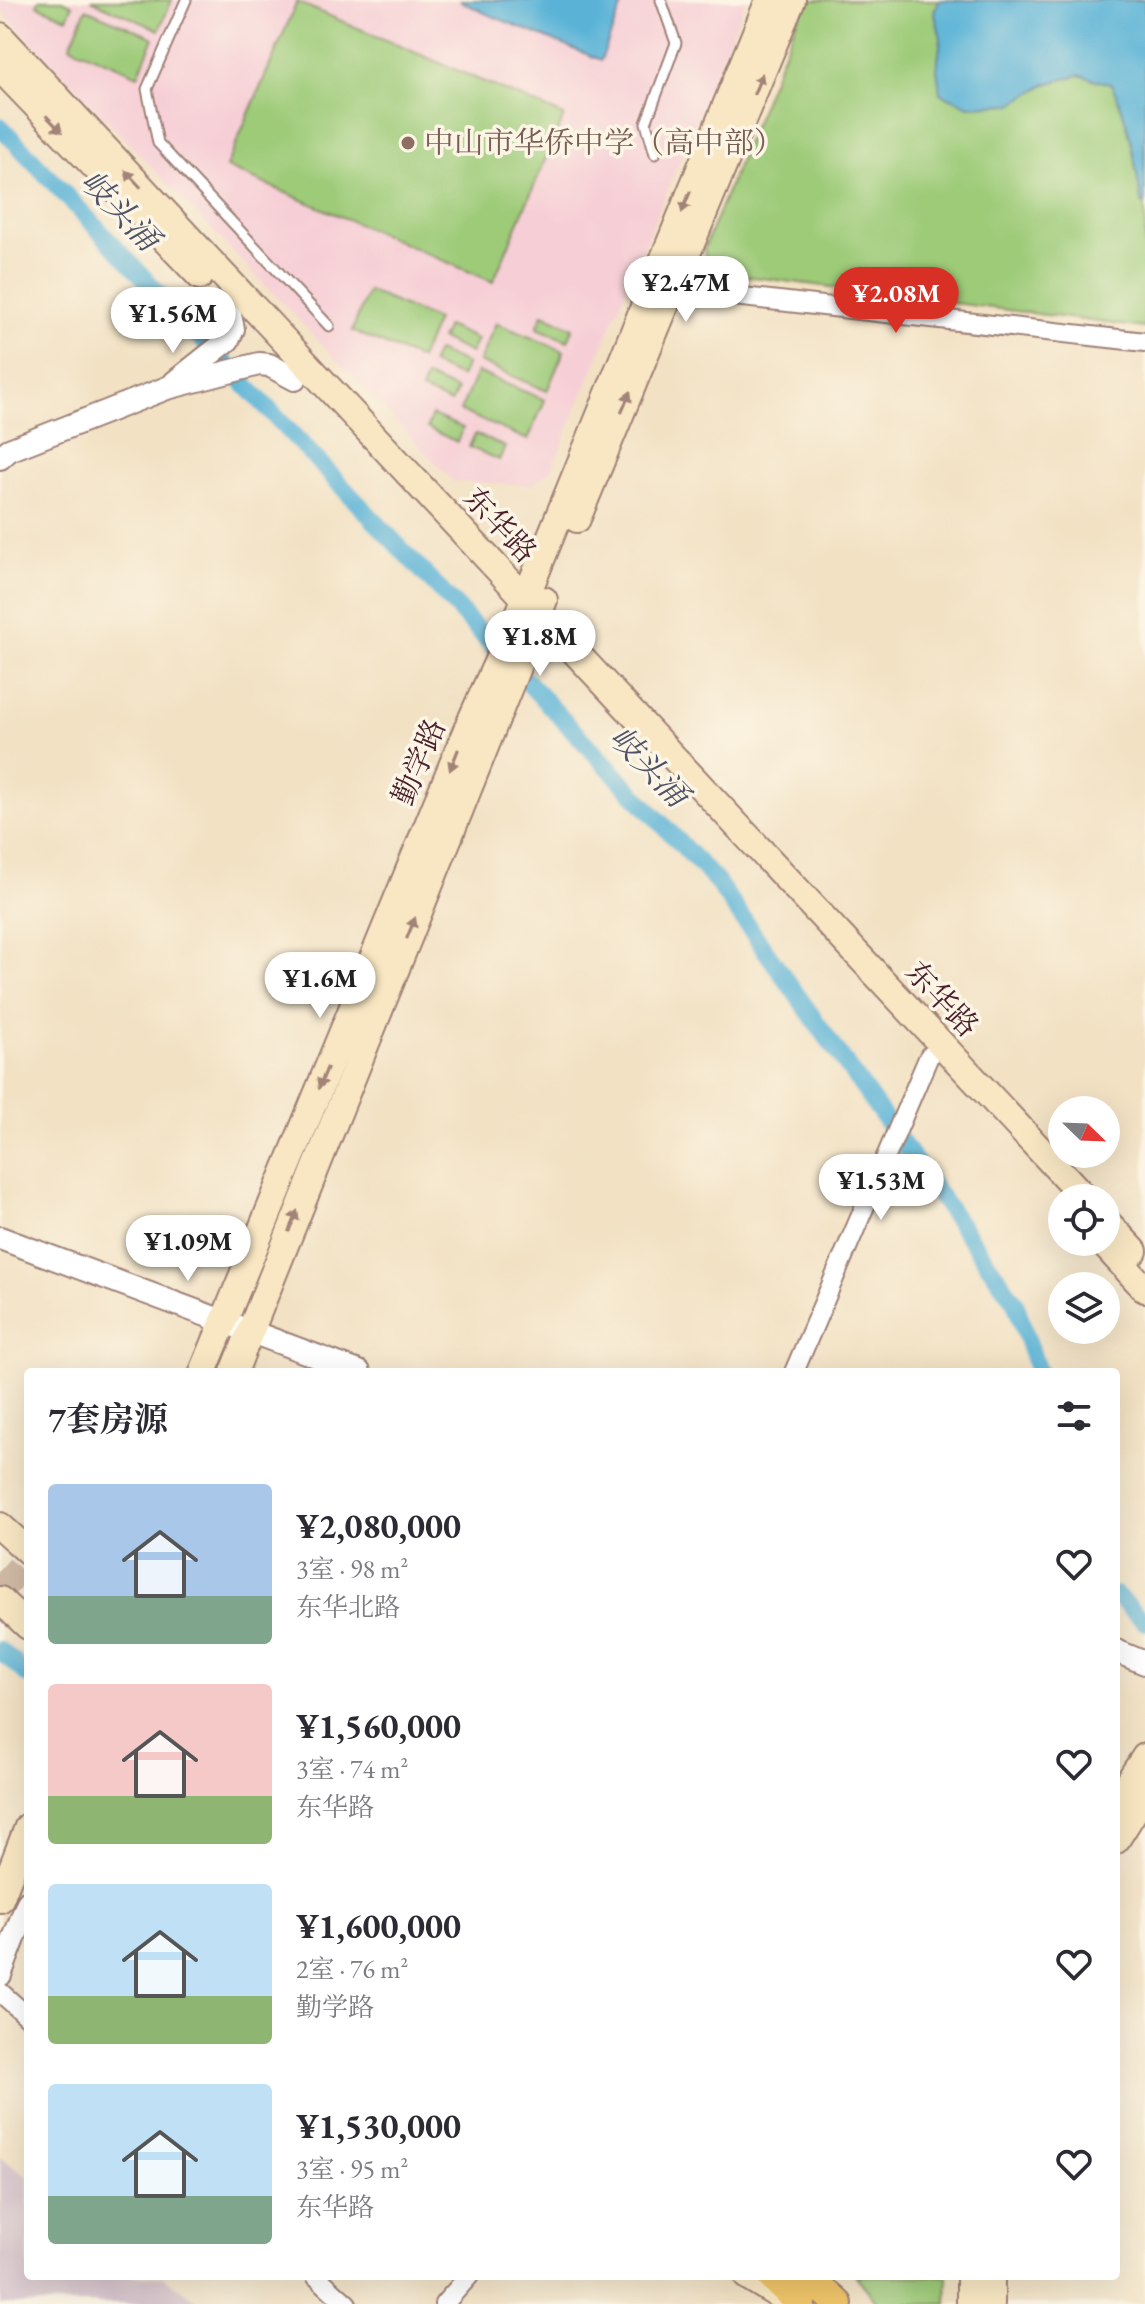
<!DOCTYPE html>
<html lang="zh">
<meta charset="utf-8">
<style>
body{margin:0;font-family:"EB Garamond","Noto Serif SC",serif;background:#f2f2f3;color:#2b2b33;height:100vh;display:flex;flex-direction:column;font-size:30px;white-space:nowrap}
*{box-sizing:border-box;margin:0}
p{font-size:26px;color:#7c7c81}
.icon{flex:none;width:44px;height:44px;fill:none;stroke:currentColor;stroke-width:2;stroke-linecap:round;stroke-linejoin:round}
.map{position:relative;flex:1;overflow:hidden}
.drawer{position:absolute;left:24px;top:1368px;width:1096px;height:912px;display:flex;flex-direction:column;background:#fff;border-radius:8px;box-shadow:0 8px 32px #0002}
.drawer>*{flex:none}
.needle{width:52px;rotate:113deg}
.controls{position:absolute;left:1048px;top:1096px;display:grid;gap:16px}
.controls a{display:grid;place-items:center;width:72px;height:72px;border-radius:50%;background:#fff;box-shadow:0 8px 32px #0002;font-size:40px}
.price{position:absolute;translate:-50% -68px;padding:0 18px;border-radius:28px;background:#fff;color:#222;font-size:26px;line-height:52px;filter:drop-shadow(0 2px 4px #0008)}
.price::after{content:'';position:absolute;left:50%;top:48px;width:24px;height:18px;margin-left:-12px;background:inherit;clip-path:polygon(0 0,100% 0,50% 100%)}
.price.active{background:#d93025;color:#fff}
ul{padding:0;list-style:none}
li{display:flex;align-items:center;gap:24px;height:200px;padding:0 24px}
li span{display:grid;place-items:center;flex:none;width:224px;height:160px;border-radius:8px;color:#555}
li>.icon{margin-inline-start:auto}
span .icon{width:96px;height:96px;fill:#fffc;stroke-width:1}
li b{font-size:34px}
h2{display:flex;justify-content:space-between;align-items:center;height:96px;padding:0 24px;font-size:34px}
.map>svg:first-child{display:block}
.built{fill:#f6cfd6}
.industrial{fill:#d1bdc9}
.green{fill:#9dcb78;stroke:#747552;stroke-width:2}
.water{fill:#5ab3d7;stroke:#526981;stroke-width:2}
.lines{fill:none;stroke-linecap:round;stroke-linejoin:round}
.canal{stroke:#5ab3d7;stroke-width:18}
.primary-tunnel{stroke:#d0baa5;stroke-width:28;stroke-dasharray:28 14;stroke-linecap:butt}
.service-casing{stroke:#9e8077;stroke-width:13}
.minor-casing{stroke:#9e8077;stroke-width:22}
.tertiary-casing{stroke:#9e8077;stroke-width:26}
.secondary-casing{stroke:#9e8077;stroke-width:30}
.primary-casing{stroke:#9e8077;stroke-width:32}
.service{stroke:#fff;stroke-width:9}
.minor{stroke:#fff;stroke-width:18}
.tertiary{stroke:#fff;stroke-width:22}
.secondary{stroke:#f9e7c3;stroke-width:26}
.primary{stroke:#efc469;stroke-width:28}
.oneway{fill:#a28377}
.education-dot{fill:#8d6e63;stroke:#fcf5e5;stroke-width:3}
.labels{text-anchor:middle;stroke-width:7;stroke-linejoin:round;paint-order:stroke}
.education-label{font-size:30px;fill:#785e54;stroke:#fcf5e5;text-anchor:start}
.street-label{font-size:30px;fill:#4a1f2b;stroke:#fcf5e5}
.water-label{font-size:32px;font-style:italic;fill:#505367;stroke:#fcf5e5}
</style>
<div class="map">
<svg width="1145" height="2304" viewBox="0 0 1145 2304">
<rect width="100%" height="100%" fill="#fcf5e5"/>
<filter id="ink" filterUnits="userSpaceOnUse"><feTurbulence type="fractalNoise" baseFrequency=".0125" numOctaves="2"/><feDisplacementMap in="SourceGraphic" scale="16" xChannelSelector="R" yChannelSelector="G"/><feConvolveMatrix kernelMatrix="1 2 1 2 8 2 1 2 1" color-interpolation-filters="sRGB"/></filter>
<filter id="wash" filterUnits="userSpaceOnUse"><feTurbulence type="fractalNoise" baseFrequency=".006" numOctaves="4" result="noise"/><feDisplacementMap in="SourceGraphic" scale="32" xChannelSelector="R" yChannelSelector="G"/><feGaussianBlur stdDeviation="1.8" result="paint"/><feColorMatrix in="noise" values="0 0 0 0 0 0 0 0 0 0 0 0 0 0 0 0 0 1.4 0 .05"/><feComposite in="paint" operator="in"/></filter>
<g filter="url(#wash)">
<rect width="100%" height="100%" fill="#f2e1c3"/>
<!-- built -->
<path class="built" d="M0,0H746L551,471L532,485L454,482L0,9Z"/>
<!-- industrial -->
<path class="industrial" d="M0,2157L28,2177V2276H163L202,2304H0Z"/>
<!-- green -->
<path class="green" d="M39,0H63L73,5L67,18L37,5Z
M91,0H172L159,30Z
M805,0H1145V328L707,271L704,248Z
M297,2L564,116L493,282L226,167Z
M86,9L154,38L138,75L70,46Z
M368,291L437,320L420,359L352,331Z
M543,314L573,328L568,341L537,328Z
M496,323L564,351L547,391L479,362Z
M447,326L477,339L471,353L441,339Z
M437,351L467,364L461,377L431,364Z
M477,372L545,400L528,440L460,411Z
M426,377L457,390L451,403L421,390Z
M432,415L463,428L457,442L427,428Z
M475,434L505,447L499,460L469,447Z
M856,2276H948L947,2304H879Z"/>
<!-- water -->
<path class="water" d="M459,0H624L601,60L487,14Z
M939,0H1145V205L1141,201C1135,160 1130,121 1111,84L1079,75L1046,84L1012,104L969,106L940,93L937,68L941,38L934,11Z"/>
<g class="lines">
<!-- canal -->
<path class="canal" d="M0,126L716,881L1015,1302L1038,1372
M1116,1595L1145,1622
M0,1650L28,1675"/>
</g>
</g>
<g filter="url(#ink)">
<g class="lines">
<!-- primary-tunnel -->
<path class="primary-tunnel" d="M0,1569L28,1595"/>
<!-- service casing -->
<g class="service-casing">
<path id="service" d="M186,0L147,89L158,143L329,326
M655,154L646,123L676,43L661,0"/>
</g>
<!-- minor casing -->
<g class="minor-casing">
<path id="minor" d="M662,288L1145,342
M794,1372L929,1056
M0,1992L28,2017
M316,2276L347,2304
M444,2304L469,2276"/>
</g>
<!-- tertiary casing -->
<g class="tertiary-casing">
<path id="tertiary" d="M175,382L228,340L233,329L228,305
M0,458L9,450L167,388L259,364L269,365L295,379
M0,1238L359,1372
M1116,1651L1145,1663
M0,1975L28,1902"/>
</g>
<!-- secondary casing -->
<g class="secondary-casing">
<path id="secondary" d="M0,36L1085,1198
M0,68L200,276
M577,519L792,0
M1106,1221L1134,1251
M1102,1242L1145,1289
M203,1372L468,727L519,614L769,0
M234,1372L544,600
M0,1526L28,1551
M0,1600L28,1626
M1116,1801L1145,1757
M1116,1840L1145,1794
M0,1899L28,1827
M747,2276L788,2301
M970,2276V2304
M991,2276V2304"/>
</g>
<!-- primary casing -->
<g class="primary-casing">
<path id="primary" d="M771,2276L801,2304
M807,2276L838,2304"/>
</g>
<!-- service -->
<use href="#service" class="service"/>
<!-- minor -->
<use href="#minor" class="minor"/>
<!-- tertiary -->
<use href="#tertiary" class="tertiary"/>
<!-- secondary -->
<use href="#secondary" class="secondary"/>
<!-- primary -->
<use href="#primary" class="primary"/>
</g>
<!-- one-way arrows -->
<defs><path id="oneway-solid" d="M-6-.8H1V-3.2L6.5 0L1 3.2V.8H-6Z" transform="scale(2)"/></defs>
<g class="oneway">
<use href="#oneway-solid" transform="translate(758 84) rotate(-68)"/>
<use href="#oneway-solid" transform="translate(54 124) rotate(46)"/>
<use href="#oneway-solid" transform="translate(133 179) rotate(-133)"/>
<use href="#oneway-solid" transform="translate(686 202) rotate(112)"/>
<use href="#oneway-solid" transform="translate(626 402) rotate(-67)"/>
<use href="#oneway-solid" transform="translate(454 760) rotate(112)"/>
<use href="#oneway-solid" transform="translate(411 928) rotate(-68)"/>
<use href="#oneway-solid" transform="translate(323 1078) rotate(112)"/>
<use href="#oneway-solid" transform="translate(293 1221) rotate(-68)"/>
</g>
</g>
<!-- markers -->
<circle class="education-dot" cx="408" cy="143" r="8"/>
<g class="labels">
<!-- education labels -->
<g class="education-label">
<text x="424" y="153">中山市华侨中学（高中部）</text>
</g>
<!-- street labels -->
<g class="street-label">
<text transform="translate(500 525) rotate(47)" y="10">东华路</text>
<text transform="translate(419 762) rotate(-67)" y="10">勤学路</text>
<text transform="translate(942 999) rotate(47)" y="10">东华路</text>
</g>
<!-- water labels -->
<g class="water-label">
<text transform="translate(120 210) rotate(46)" y="11">岐头涌</text>
<text transform="translate(649 766) rotate(46)" y="11">岐头涌</text>
</g>
</g>
</svg>
<div class="controls">
<a><svg class="needle" viewBox="-14 -14 28 28"><path d="M0-13l5 13h-10z" fill="#e53935"/><path d="M0 13l5-13h-10z" fill="#7c7c81"/></svg></a>
<a><svg class="icon" aria-label="locate" viewBox="0 0 24 24"><circle cx="12" cy="12" r="6"/><path d="M12 2v4M12 18v4M2 12h4M18 12h4"/></svg></a>
<a><svg class="icon" aria-label="layers" viewBox="0 0 24 24"><path d="M12 4l9 5-9 5-9-5zM3 14l9 5 9-5"/></svg></a>
</div>
<b class="price" style="left:686px;top:324px">¥2.47M</b>
<b class="price active" style="left:896px;top:335px">¥2.08M</b>
<b class="price" style="left:173px;top:355px">¥1.56M</b>
<b class="price" style="left:540px;top:678px">¥1.8M</b>
<b class="price" style="left:320px;top:1020px">¥1.6M</b>
<b class="price" style="left:881px;top:1222px">¥1.53M</b>
<b class="price" style="left:188px;top:1283px">¥1.09M</b>
<section class="drawer">
<h2>7套房源<svg class="icon" aria-label="filters" viewBox="0 0 24 24"><path d="M4 7h16M4 17h16"/><circle cx="9" cy="7" r="2"/><circle cx="15" cy="17" r="2"/></svg></h2>
<ul>
<li><span style="background:linear-gradient(#a9c7e8 70%,#7fa58c 0)"><svg class="icon" aria-label="home" viewBox="0 0 24 24"><path d="M3 11l9-7 9 7M6 9v11h12V9"/></svg></span><div><b>¥2,080,000</b><p>3室 · 98 m²</p><p>东华北路</p></div><svg class="icon" aria-label="heart" viewBox="0 0 24 24"><path d="M12 20l-8-8c-3-5 5-10 8-4 3-6 11-1 8 4z"/></svg></li>
<li><span style="background:linear-gradient(#f6c9c9 70%,#8fb573 0)"><svg class="icon" aria-label="home" viewBox="0 0 24 24"><path d="M3 11l9-7 9 7M6 9v11h12V9"/></svg></span><div><b>¥1,560,000</b><p>3室 · 74 m²</p><p>东华路</p></div><svg class="icon" aria-label="heart" viewBox="0 0 24 24"><path d="M12 20l-8-8c-3-5 5-10 8-4 3-6 11-1 8 4z"/></svg></li>
<li><span style="background:linear-gradient(#bfe0f5 70%,#8fb573 0)"><svg class="icon" aria-label="home" viewBox="0 0 24 24"><path d="M3 11l9-7 9 7M6 9v11h12V9"/></svg></span><div><b>¥1,600,000</b><p>2室 · 76 m²</p><p>勤学路</p></div><svg class="icon" aria-label="heart" viewBox="0 0 24 24"><path d="M12 20l-8-8c-3-5 5-10 8-4 3-6 11-1 8 4z"/></svg></li>
<li><span style="background:linear-gradient(#bfe0f5 70%,#7fa58c 0)"><svg class="icon" aria-label="home" viewBox="0 0 24 24"><path d="M3 11l9-7 9 7M6 9v11h12V9"/></svg></span><div><b>¥1,530,000</b><p>3室 · 95 m²</p><p>东华路</p></div><svg class="icon" aria-label="heart" viewBox="0 0 24 24"><path d="M12 20l-8-8c-3-5 5-10 8-4 3-6 11-1 8 4z"/></svg></li>
</ul>
</section>
</div>
